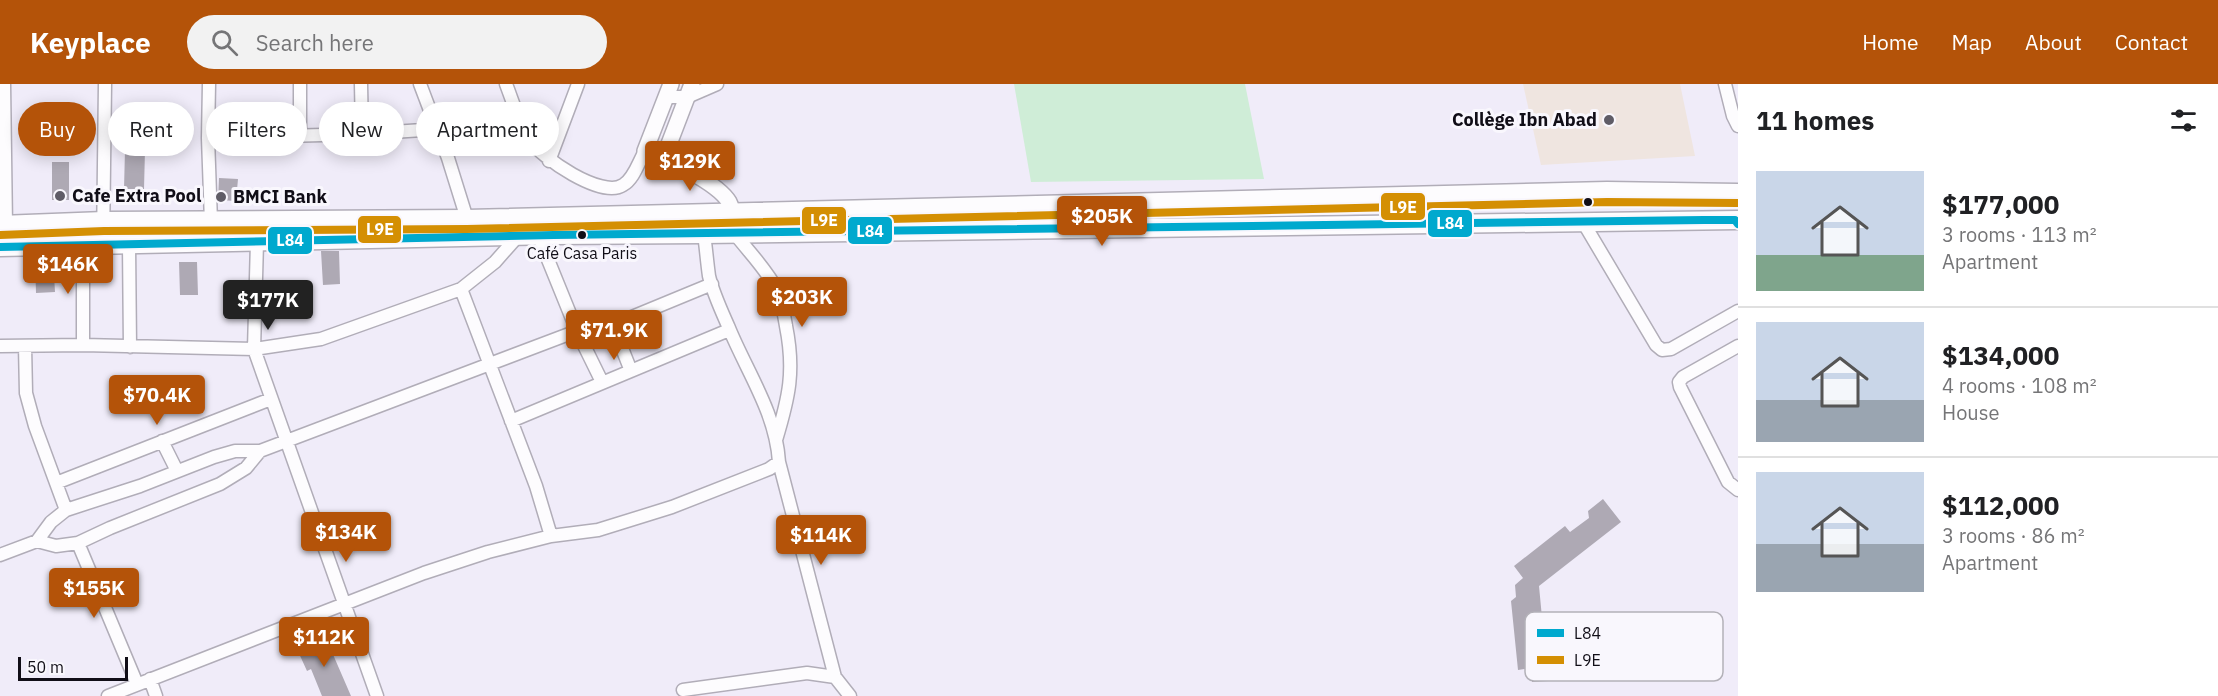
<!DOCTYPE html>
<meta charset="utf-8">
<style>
body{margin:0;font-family:"IBM Plex Sans",sans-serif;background:#f2f2f2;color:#202124;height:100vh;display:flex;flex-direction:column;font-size:22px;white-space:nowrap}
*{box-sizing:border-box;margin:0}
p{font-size:20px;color:#757577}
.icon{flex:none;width:33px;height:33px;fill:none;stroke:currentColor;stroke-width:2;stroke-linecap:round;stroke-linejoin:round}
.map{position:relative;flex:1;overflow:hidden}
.details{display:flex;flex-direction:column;background:#fff;width:480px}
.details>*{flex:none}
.top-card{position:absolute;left:18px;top:18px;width:570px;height:54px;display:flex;gap:12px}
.scale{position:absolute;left:18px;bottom:15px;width:110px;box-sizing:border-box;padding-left:6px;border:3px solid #110e17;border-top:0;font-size:16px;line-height:21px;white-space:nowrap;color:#110e17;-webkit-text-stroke:4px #f9f7fd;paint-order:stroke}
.price{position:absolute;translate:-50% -51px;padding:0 14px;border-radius:6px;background:#b45309;color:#fff;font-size:20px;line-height:39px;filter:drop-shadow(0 2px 3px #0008)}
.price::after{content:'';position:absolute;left:50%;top:36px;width:18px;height:14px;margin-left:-9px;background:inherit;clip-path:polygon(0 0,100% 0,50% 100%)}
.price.current{background:#222;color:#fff}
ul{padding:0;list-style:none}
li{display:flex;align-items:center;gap:18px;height:150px;padding:0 18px}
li+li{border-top:2px solid #e0e0e0}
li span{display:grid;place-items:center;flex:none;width:168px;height:120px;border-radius:0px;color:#555}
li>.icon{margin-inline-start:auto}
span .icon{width:72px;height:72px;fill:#fffc;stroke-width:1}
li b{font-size:26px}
h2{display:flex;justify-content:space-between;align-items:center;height:72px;padding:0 18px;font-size:26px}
.pill{padding:0 21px;border-radius:27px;background:#fff;box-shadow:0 3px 15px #0003;font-size:21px;line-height:54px}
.pill.current{background:#b45309;color:#fff}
header{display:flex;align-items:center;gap:36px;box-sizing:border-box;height:84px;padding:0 30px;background:#b45309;color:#fff}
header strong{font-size:28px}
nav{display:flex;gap:33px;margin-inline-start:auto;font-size:21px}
.search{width:420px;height:54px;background:#f2f2f2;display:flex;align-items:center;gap:15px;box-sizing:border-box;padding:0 21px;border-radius:33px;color:#757577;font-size:22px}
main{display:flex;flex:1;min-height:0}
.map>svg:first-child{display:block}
.education{fill:#efe5e0}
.green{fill:#cfedd7}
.building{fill:#aea9b4}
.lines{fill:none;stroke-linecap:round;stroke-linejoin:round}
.minor-casing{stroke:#b1adb8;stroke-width:15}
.tertiary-casing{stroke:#b1adb8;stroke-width:18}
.secondary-casing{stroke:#b1adb8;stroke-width:21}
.minor{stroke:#fdfcfe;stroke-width:12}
.tertiary{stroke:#fdfcfe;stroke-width:15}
.secondary{stroke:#fdfcfe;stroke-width:18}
.bus-1-casing{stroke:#f9f7fd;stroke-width:12}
.bus-2-casing{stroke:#f9f7fd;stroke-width:12}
.bus-1{stroke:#00a9ce;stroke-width:8}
.bus-2{stroke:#d48f03;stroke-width:8}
.poi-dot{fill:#5f5c66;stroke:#f9f7fd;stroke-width:2}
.bus-dot{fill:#110e17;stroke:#f9f7fd;stroke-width:2}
.labels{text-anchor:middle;stroke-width:6;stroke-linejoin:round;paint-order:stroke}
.bus-label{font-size:16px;fill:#110e17;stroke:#f9f7fd}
.poi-label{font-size:18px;font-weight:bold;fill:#110e17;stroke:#f9f7fd;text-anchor:start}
.key{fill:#f9f7fd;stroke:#b3b1b8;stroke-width:1.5}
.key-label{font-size:16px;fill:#110e17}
.line-badge{stroke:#f9f7fd;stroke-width:2}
.badge-label{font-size:16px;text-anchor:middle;font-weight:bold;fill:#fff}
</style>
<header>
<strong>Keyplace</strong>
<div class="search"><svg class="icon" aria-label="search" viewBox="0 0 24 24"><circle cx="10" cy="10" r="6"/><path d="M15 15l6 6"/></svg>Search here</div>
<nav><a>Home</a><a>Map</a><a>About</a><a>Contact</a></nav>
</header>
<main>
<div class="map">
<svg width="1738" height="612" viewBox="0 0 1738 612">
<rect width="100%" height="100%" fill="#f0ecf9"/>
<!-- education -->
<path class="education" d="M1523,0H1680L1695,72L1541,81Z"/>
<!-- green -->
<path class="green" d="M1014,0H1245L1264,95L1031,98Z"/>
<!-- building -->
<path class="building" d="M125,66H145L144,105H124Z
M52,78H69V116H52Z
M219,94L238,95L236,117L218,116Z
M321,167H339L340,200L323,201Z
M53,173L55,208L36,209L35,174Z
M179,178H197L198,211H180Z
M1603,415L1621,438L1539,502L1548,597L1532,598L1531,584L1518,586L1511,517L1516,513L1515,501L1523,494L1514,482L1565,442L1570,448L1589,434L1588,427Z
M325,552L351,612H322L311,585L307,587L297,565Z"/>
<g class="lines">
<!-- minor casing -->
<g class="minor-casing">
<path id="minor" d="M4,0L6,141
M209,0L208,54L211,138
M300,0V52
M361,0L362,50
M420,0L448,74L467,135
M506,0C513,18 519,39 529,55C541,74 602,115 623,101C634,95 639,77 645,67
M1725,0L1733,32L1738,42
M665,13H687L717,0
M208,54L362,50L438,45
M549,77L578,0
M1583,138L1656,261L1662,266L1671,265L1738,227
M704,150C706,164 707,178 709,192C713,209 722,228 729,244C747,288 776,329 779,378L835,593
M735,150C749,168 767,186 777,206C782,217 784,230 786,242C795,287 789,313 776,356
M538,151L577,247L602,298
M257,158L254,265L377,612
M103,161L105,0
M129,161L130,263
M461,205L536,402L551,452
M83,261V162
M0,262L83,261L254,265L321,255L461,205L495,178L518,152
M25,262L26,309L35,342L66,426
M1738,262L1683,293L1679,298L1680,303L1728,398L1738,406
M631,287L614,244L615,240L712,200
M511,337L729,246
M162,357L177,387
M56,399L271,315
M37,457L56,462L78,459L110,444L220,400L246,384L260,367
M78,459L137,600
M0,471L37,457L51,438L66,426L140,402L214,373L235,367H260L577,247
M150,595L156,612
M683,606L807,589L835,593L850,612
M108,612L424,489L488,468L551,452L598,446L672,423L769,385L779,378"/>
</g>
<!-- tertiary casing -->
<g class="tertiary-casing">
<path id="tertiary" d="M671,0L645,67C666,74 718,99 729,118C734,127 734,140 735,150
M664,73L692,0"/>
</g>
<!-- secondary casing -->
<g class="secondary-casing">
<path id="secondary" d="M0,141L104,137L467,135L1607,107L1738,109
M0,163L554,151L704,150L1738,136"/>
</g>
<!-- minor -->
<use href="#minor" class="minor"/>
<!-- tertiary -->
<use href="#tertiary" class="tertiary"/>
<!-- secondary -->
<use href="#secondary" class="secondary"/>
<!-- bus-1 casing -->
<g class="bus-1-casing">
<path id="bus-1" d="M0,163L554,151L1704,136H1735L1738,140"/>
</g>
<!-- bus-2 casing -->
<g class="bus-2-casing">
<path id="bus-2" d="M0,151L104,147L467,145L1607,118L1738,119"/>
</g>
<!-- bus-1 -->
<use href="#bus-1" class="bus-1"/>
<!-- bus-2 -->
<use href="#bus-2" class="bus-2"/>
</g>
<!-- markers -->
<g class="poi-dot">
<circle cx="1609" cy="36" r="6"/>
<circle cx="60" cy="112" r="6"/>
<circle cx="221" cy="113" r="6"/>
</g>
<g class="bus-dot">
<circle cx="1588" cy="118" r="5"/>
<circle cx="582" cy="151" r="5"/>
</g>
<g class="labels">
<!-- bus labels -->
<g class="bus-label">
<text x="582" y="175">Café Casa Paris</text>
</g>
<!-- poi labels -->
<g class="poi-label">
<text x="1597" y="42" text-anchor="end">Collège Ibn Abad</text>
<text x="72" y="118">Cafe Extra Pool</text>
<text x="233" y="119">BMCI Bank</text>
</g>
</g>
<!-- legend -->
<rect x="1525" y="528" width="198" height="69" rx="9" class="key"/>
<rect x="1537" y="545" width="27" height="8" fill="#00a9ce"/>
<rect x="1537" y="572" width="27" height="8" fill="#d48f03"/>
<g class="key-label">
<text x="1574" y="555">L84</text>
<text x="1574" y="582">L9E</text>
</g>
<g class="line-badge">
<rect x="1380" y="108" width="46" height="29" rx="6" fill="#d48f03"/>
<rect x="801" y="122" width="46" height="29" rx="6" fill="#d48f03"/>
<rect x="1427" y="125" width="46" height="29" rx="6" fill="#00a9ce"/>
<rect x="357" y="131" width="45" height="29" rx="6" fill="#d48f03"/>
<rect x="847" y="132" width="46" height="29" rx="6" fill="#00a9ce"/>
<rect x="267" y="142" width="46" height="29" rx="6" fill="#00a9ce"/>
</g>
<g class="badge-label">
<text x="1403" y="129">L9E</text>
<text x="824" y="142">L9E</text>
<text x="1450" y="145">L84</text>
<text x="380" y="151">L9E</text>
<text x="870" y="153">L84</text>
<text x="290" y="162">L84</text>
</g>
</svg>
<div class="scale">50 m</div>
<b class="price" style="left:690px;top:108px">$129K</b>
<b class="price" style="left:1102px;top:163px">$205K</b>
<b class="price" style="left:68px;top:211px">$146K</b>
<b class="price" style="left:802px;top:244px">$203K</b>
<b class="price current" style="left:268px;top:247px">$177K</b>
<b class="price" style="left:614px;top:277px">$71.9K</b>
<b class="price" style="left:157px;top:342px">$70.4K</b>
<b class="price" style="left:346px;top:479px">$134K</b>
<b class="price" style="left:821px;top:482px">$114K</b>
<b class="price" style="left:94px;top:535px">$155K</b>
<b class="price" style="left:324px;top:584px">$112K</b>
<div class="top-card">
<a class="pill current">Buy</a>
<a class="pill">Rent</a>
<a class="pill">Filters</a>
<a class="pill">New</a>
<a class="pill">Apartment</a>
</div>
</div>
<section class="details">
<h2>11 homes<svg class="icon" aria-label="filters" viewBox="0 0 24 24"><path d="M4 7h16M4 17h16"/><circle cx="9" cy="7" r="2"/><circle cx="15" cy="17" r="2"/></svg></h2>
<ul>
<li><span style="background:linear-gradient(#c9d6e8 70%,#7fa58c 0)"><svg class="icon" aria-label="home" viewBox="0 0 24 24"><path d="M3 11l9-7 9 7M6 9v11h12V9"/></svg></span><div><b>$177,000</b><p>3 rooms · 113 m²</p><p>Apartment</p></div></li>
<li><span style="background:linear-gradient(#c9d6e8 65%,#9aa5b1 0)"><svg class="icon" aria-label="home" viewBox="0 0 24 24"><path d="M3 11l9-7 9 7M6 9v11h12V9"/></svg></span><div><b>$134,000</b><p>4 rooms · 108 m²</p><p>House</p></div></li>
<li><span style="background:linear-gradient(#c9d6e8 60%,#9aa5b1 0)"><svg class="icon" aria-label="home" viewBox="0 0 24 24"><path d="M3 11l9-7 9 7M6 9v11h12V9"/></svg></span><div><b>$112,000</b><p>3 rooms · 86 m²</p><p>Apartment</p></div></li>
</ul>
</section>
</main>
